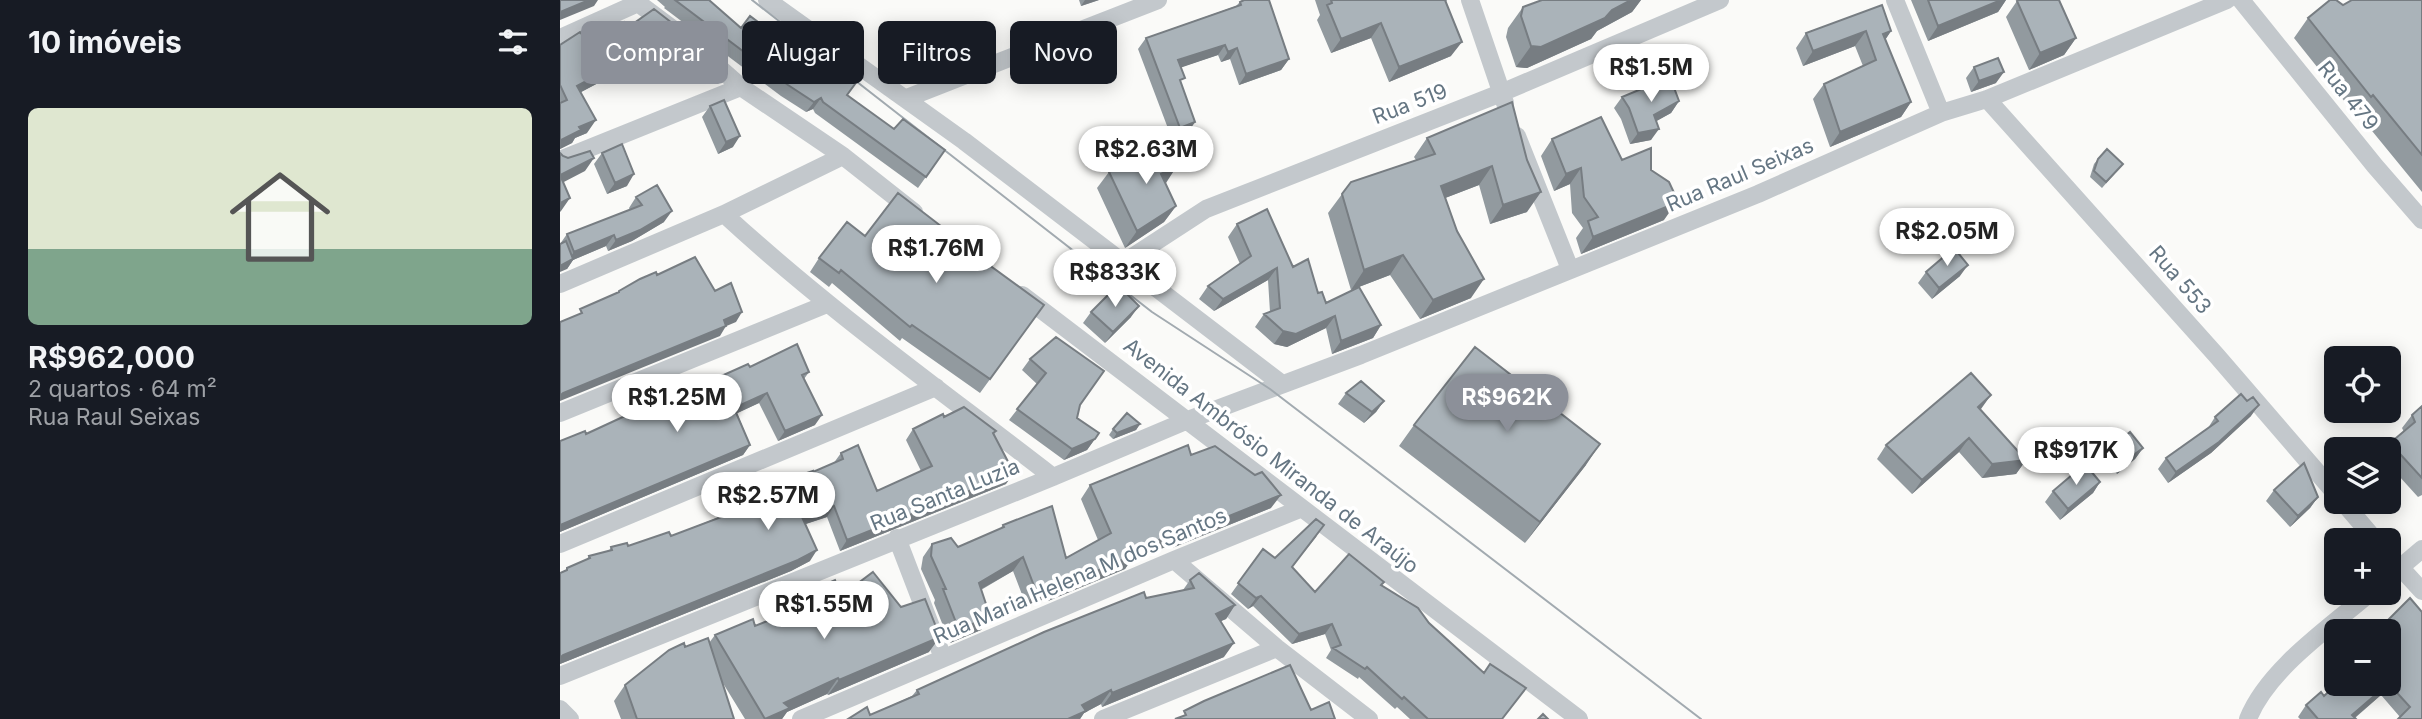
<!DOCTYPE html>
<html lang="pt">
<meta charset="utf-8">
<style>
body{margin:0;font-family:Inter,sans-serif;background:#20242c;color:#f1f3f6;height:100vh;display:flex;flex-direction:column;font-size:26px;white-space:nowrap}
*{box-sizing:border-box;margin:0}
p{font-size:23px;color:#9ea1a6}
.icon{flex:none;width:38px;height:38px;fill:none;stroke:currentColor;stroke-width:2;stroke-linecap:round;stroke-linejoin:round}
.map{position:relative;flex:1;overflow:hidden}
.panel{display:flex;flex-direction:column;background:#171b24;width:560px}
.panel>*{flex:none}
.banner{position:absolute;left:21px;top:21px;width:665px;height:63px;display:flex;gap:14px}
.buttons{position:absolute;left:1764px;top:346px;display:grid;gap:14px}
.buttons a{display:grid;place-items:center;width:77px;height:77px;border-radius:10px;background:#171b24;box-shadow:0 4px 18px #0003;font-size:35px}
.price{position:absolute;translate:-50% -60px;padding:0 16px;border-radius:24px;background:#fff;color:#222;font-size:23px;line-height:46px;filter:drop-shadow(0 2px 4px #0008)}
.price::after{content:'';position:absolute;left:50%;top:42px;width:21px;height:16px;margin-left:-10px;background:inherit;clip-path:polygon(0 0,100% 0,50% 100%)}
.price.on{background:#8c9099;color:#fff}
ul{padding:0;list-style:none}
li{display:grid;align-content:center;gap:14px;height:371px;padding:0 28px}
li+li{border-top:2px solid #363941}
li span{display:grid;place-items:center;height:217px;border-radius:10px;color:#555}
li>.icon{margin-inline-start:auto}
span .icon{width:126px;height:126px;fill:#fffc;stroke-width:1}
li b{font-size:30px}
h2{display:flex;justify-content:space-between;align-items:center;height:84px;padding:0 28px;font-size:30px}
.chip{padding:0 24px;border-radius:10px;background:#171b24;box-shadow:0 4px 18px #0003;font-size:24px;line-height:63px}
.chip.on{background:#8c9099;color:#fff}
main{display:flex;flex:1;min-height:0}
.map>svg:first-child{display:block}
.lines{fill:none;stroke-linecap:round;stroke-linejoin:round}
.minor{stroke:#c3c8cc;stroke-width:18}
.tram{stroke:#a2aab0;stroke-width:2}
.wall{fill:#929a9f}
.shaded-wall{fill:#777d82}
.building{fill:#aab3b9;stroke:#777d82;stroke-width:2}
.labels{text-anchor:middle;stroke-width:7;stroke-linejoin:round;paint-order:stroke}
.street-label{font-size:21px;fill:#657683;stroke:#fff}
</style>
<main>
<section class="panel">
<h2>10 imóveis<svg class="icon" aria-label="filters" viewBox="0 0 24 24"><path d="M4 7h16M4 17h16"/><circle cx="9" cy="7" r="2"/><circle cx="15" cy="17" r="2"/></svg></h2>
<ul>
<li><span style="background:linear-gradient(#dfe7d0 65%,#7fa58c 0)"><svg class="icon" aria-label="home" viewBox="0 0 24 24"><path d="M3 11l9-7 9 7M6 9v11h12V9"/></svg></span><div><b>R$962,000</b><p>2 quartos · 64 m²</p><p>Rua Raul Seixas</p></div></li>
</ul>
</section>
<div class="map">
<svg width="1862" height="719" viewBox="0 0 1862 719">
<rect width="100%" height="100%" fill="#fafaf8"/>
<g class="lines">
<!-- minor -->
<path class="minor" d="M74,0L130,42L181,87L283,156L354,212
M207,0L404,141L722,384
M910,0L945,103
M1335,0L1381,113
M1681,0L1815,166L1862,220
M0,38L78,3
M347,98L598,0
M1427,99L1657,356L1776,494
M957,136L1010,269
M0,160L181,87
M164,214C267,309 382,391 493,477
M563,263L646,209L941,93L1160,0
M0,284L164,214L283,156
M462,295L1019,719
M0,413L267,304
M1783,502L1816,541
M337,538L383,658
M0,544L376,387
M1829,555L1862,591
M614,560L717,648L809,719
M1829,577L1862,549
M0,676L493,477L628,420L801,355L1198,194L1381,113L1427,99L1667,0
M0,709L10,719
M241,719L614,560L740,509
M543,719L717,648
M1688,719C1708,669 1769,628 1810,593"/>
<!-- tram -->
<path class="tram" d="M192,0L592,312L710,389L1141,719"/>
</g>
<!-- wall -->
<path class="wall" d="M97,0H149L181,28L220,45L262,77L334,129L385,150L358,188L255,113L253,109L246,112L221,96L104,8L105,7Z
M519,0H539L521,6Z
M755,0H887L886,2L891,56L829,82L811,38L771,53L757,20L760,15Z
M982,0H1081L1072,12L1037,31L1031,39L967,68L956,67L946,37L948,28L963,7Z
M1351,0H1446L1438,12L1368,41Z
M1862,0V192L1799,115L1797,117L1734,38L1748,18L1783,5Z
M1457,1L1516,38L1504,55L1469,70L1446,17Z
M680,2L729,59L721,70L679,85L670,59L661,62L658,55L621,67V83L635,122L628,132L612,139L578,49L586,38L676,6Z
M1322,5L1331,31L1325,40L1351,102L1341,117L1270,147L1253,99L1264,84L1303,66L1295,46L1243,66L1236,48L1246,33Z
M67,28L116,46L92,66L79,58L64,64L59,72L21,92L27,133L15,138L12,143L0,149V45L25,38Z
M1414,67L1436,83L1411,92L1406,78Z
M1062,97L1119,101L1111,113L1096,121L1091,140L1070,144L1061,119L1054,108Z
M952,102L967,212L930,224L919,185L885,198L911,298L860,319L830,275L791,290L768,213L791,182L856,160L854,157L867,138Z
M150,106L173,147L158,154L142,117Z
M992,139L1091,170L1104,220L1021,254L1016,238L1023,228L1012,213L1010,184L994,191L981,156Z
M42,153L67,186L47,194L34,164Z
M1538,159L1563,164L1542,188L1530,177L1534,164Z
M549,172L606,183H605L616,206L604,222L565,248L537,188Z
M76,197L104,222L72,241L48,251L46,246L13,260L7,269L0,244L7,234L70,210L69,208Z
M677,224L733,267L766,303L821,325L813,338L772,354L766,328L727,347L714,344L695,327L704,314L710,312L708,280L654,311L639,299L648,286L680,264L668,237Z
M388,235L484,305L420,393L342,338L340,341L272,283L269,287L250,272L259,258L305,236Z
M1366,272L1400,276L1372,299L1358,283Z
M531,312L571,317L545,343L523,323Z
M470,359L520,405L517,418L539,433L527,450L504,460L449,420L477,384L462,370Z
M190,367L249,372L244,379L255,425L218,441L199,403L177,413L190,445L183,455L0,532V441L26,434L156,381L159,377Z
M786,393L824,401L816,412L804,423L778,404Z
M1687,401L1691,416L1651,453L1608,483L1598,469L1606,458L1648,428L1655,417Z
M1862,406V495L1858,497L1829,465V450H1826L1830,443L1844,432L1842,428L1852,415Z
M1421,410L1466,460L1456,474L1422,478L1399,452L1352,494L1317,459L1326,445Z
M384,417L436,431L434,435L446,484L280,551L267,517L245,524L250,561L231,571L0,664V573L5,571L7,568L27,559L29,556L49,551L51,547L68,546L111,536L169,513L177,503L186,499L193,487L211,485L253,472L273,464L281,453L317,491L361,471L346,440L353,429Z
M580,424L576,430L553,439L549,435L553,429Z
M854,425L1026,465L965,543L839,446Z
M1552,447L1583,448L1575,459L1557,474L1544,458Z
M631,455L711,508L612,548V544L569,563L565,569L488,601L485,599L466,605L453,571L421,590L430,616L421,630L390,643L374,603L375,600L361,569L363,557L372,544L398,547L440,529L443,525L506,558L538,540L521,499L530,485Z
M1540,482L1533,493L1500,520L1485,502L1493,491Z
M1714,490L1758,497L1750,508L1730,527L1706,501Z
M757,536L732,567L755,592L822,585L869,623L943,719H850L837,707L835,709L799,677L798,679L766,658L771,650L765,634L732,644L693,606L688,609L671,594L703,549L715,558Z
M630,580L675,605L666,619L660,621L664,657L542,707L541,704L524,713L520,719H288L310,715L352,696L357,690L586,598L623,590Z
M281,596L369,652L268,695L267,694L227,712L222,719H185L161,680L174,719H61L54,701L65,685L125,647L149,643L155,635L195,626L215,618L226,602Z
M1862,612V719L1840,717L1821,695L1795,718L1796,719H1740L1738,717L1746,705L1764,696L1829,684V632H1817L1819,629Z"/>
<!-- shaded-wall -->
<path class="shaded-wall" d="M29,0H38L34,6L0,20V12Z
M525,0H539L521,6Z
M1071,0H1081L1072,12L1037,31L1031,39L967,68L956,67L971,46L1052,10Z
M1441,0H1446L1438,12L1368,41L1378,26Z
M821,23L811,38L771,53L781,39Z
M1306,31L1295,46L1243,66L1253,51Z
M1331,31L1321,46L1323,34Z
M125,33L116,46L92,66L101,54Z
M1516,38L1504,55L1469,70L1480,53Z
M902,42L891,56L829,82L839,67Z
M88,45L79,58L64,64L59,72L8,99L17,86L66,54Z
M665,45L658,55L611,71L618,60Z
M677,48L670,59L661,62L668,52Z
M729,59L721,70L679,85L686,74Z
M1444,72L1436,83L1411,92L1419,81Z
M261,98L253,109L246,112L254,102Z
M1119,101L1111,113L1086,127L1094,115Z
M1351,102L1341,117L1270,147L1280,132Z
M36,120L27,133L15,138L12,143L0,149V140L19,127Z
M635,122L628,132L612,139L620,128Z
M1099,129L1091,140L1070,144L1078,133Z
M180,136L173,147L158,154L166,142Z
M34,158L25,171L0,184V175Z
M617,166L606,183L589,190L601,174Z
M932,166L919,185L867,205L881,186Z
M1021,168L1010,184L994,191L1006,174Z
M74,174L67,186L47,194L55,183Z
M981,192L967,212L930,224L943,205Z
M10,198L1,211L0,212V203Z
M1116,203L1104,220L1021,254L1033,237Z
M616,206L604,222L565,248L577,231Z
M112,211L104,222L72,241L48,251L56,240Z
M54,235L46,246L13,260L7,269L0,272V266L6,263L14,252Z
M843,255L830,275L791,290L804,270Z
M1408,265L1400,276L1372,299L1379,288Z
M717,268L708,280L654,311L663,299Z
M924,279L911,298L860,319L873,300Z
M579,306L571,317L545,343L553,332Z
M182,312L176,322L157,330L164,320Z
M775,316L766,328L727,347L714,344L723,331Z
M821,325L813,338L772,354L781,341Z
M166,326L160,336L0,401V396L3,393Z
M207,393L199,403L167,418L174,408Z
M1431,395L1421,409L1408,421L1418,407Z
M824,401L816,412L804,423L812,412Z
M1699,405L1691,416L1651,453L1608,483L1616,472Z
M262,415L255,425L218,441L225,431Z
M580,424L576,430L553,439L557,433Z
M1409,438L1399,452L1352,494L1362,480Z
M535,439L527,450L504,460L512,449Z
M1040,444L1026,465L965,543L980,522Z
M190,445L183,455L0,532V525Z
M1583,448L1575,459L1557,474L1564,462Z
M1466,460L1456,474L1422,478L1432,464Z
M454,473L446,484L280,551L287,540Z
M1540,482L1533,493L1500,520L1508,509Z
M721,495L711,508L612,548L622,535Z
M1758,497L1750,508L1730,527L1738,516Z
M274,506L267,517L234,528L242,517Z
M621,530L612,544L569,563L565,569L488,601L497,588L573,552Z
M257,550L250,561L231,571L0,664V658L3,655Z
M463,557L453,571L409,596L419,583Z
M495,586L485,599L466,605L476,591Z
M701,596L693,606L688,609L696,598Z
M675,605L666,619L646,628L656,614Z
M430,616L421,630L390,643L399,630Z
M772,624L765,634L732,644L739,634Z
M380,637L369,652L268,695L279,680Z
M674,643L664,657L542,707L552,693Z
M278,678L267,694L227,712L222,719H205L224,703Z
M1828,684L1821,695L1793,719L1792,715Z
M551,690L541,704L524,713L520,719H508L522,705Z"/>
<!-- building -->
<path class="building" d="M0,0H29L0,12Z
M115,0H149L181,28L190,16L223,41L220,45L262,77L273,62L298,80L287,95L334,129L343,119L385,150L366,177L263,102L261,98L254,102L228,85Z
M684,0H709L729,59L686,74L677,48L668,52L665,45L618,60L625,78L620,80L635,122L620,128L586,38L681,5L680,2Z
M771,0H885L902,42L839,67L821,23L781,39L767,5L772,3Z
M982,0H1071L1052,10L1045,18L981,47L971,46L961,16L963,7Z
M1368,0H1441L1378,26Z
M1459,0H1499L1516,38L1480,53L1457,1Z
M1770,0H1776L1783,5L1792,0H1862V155L1813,95L1811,97L1748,18Z
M1322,5L1331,31L1323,34L1351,102L1280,132L1264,84L1316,60L1306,31L1253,51L1246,33Z
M94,9L125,33L101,54L88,45L66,54L68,59L17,86L36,120L19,127L21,130L1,140L0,142V103L7,100L0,85V45L20,32L25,38L64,22L67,28Z
M1438,58L1444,72L1419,81L1414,67Z
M1110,77L1119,101L1094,115L1099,129L1078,133L1069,108L1062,97Z
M164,100L180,136L166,142L150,106Z
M952,102L967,160L981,192L943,205L932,166L881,186L897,231L924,279L873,300L843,255L804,270L782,194L791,182L875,154L867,138Z
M1041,117L1062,160L1091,148V170L1109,182L1117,199L1116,203L1033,237L1028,221L1038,217L1024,197L1021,168L1006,174L992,139Z
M62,144L74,174L55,183L42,153Z
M607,144L617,166L601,174L616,206L577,231L549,172Z
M1547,149L1563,164L1546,182L1534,171L1538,159Z
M30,151L34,158L0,175L10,198L0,203V153L3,156L8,158Z
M97,185L112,211L80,230L56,240L54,235L14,252L7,234L82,205L76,197Z
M338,193L390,233L388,235L484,305L430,379L352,325L350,327L281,270L279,273L259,258L287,222L305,236Z
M707,209L733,267L748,259L758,293L762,292L766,303L799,287L821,325L781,341L775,316L736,334L723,331L704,314L720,308L717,268L663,299L648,286L691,256L677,224Z
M6,241L13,259L0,266V244Z
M1394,248L1408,265L1379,288L1366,272Z
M135,257L155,291L171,283L182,312L164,320L166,326L3,393L0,396V322L22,313L20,309L59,292V291L80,279L96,272L97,275Z
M558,285L579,306L553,332L531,312Z
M496,337L544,371L520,405L517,418L539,433L535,439L512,449L457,409L486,373L470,359Z
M237,344L249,372L242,375L262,415L225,431L207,393L174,408L190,445L0,525V441L25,431L26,434L108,396L110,400L160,379L159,377L188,364L190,367Z
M915,347L1040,444L980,522L854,425Z
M1411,373L1431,395L1418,407L1466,460L1432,464L1409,438L1362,480L1326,445Z
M801,381L824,401L812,412L786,393Z
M1681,394L1687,401L1693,397L1699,405L1659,442L1616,472L1606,458L1658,421L1655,417Z
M1862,406V478L1830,443L1855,422L1852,415Z
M404,407L436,431L433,433L454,473L287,540L274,506L242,517L257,550L238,560L3,655L0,658V573L7,570V568L30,558L29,556L52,550L51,547L67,543L68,546L109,532L111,536L180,510L177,503L195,494L193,487L209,482L211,485L253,471V472L283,459L281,453L298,445L317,491L372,466L353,429L383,414L384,417Z
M567,413L580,424L557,433L553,429Z
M1570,432L1583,448L1564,462L1552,447Z
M628,445L631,455L655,446L695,475L702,472L721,495L622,535L621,530L573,552L574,555L497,588L495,586L476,591L463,557L419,583L430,616L399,630L383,589H386L371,556L372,544L391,538L398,547L444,527L443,525L492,506L506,558L551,533L530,485Z
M1744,463L1758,497L1738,516L1714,490Z
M1525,464L1540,482L1508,509L1493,491Z
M756,519L764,525L732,567L755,592L789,554L824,582L821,585L858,608L869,623L924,673L930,664L966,688L942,719H868L844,697L842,699L807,667L805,669L773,648L781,645L772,624L739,634L701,596L696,598L678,583L703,549L715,558Z
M313,572L341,607L365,599L380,637L279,680L278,678L224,703L230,708L205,719L155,635L193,619L195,626L230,612L226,602L275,580L281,596Z
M639,573L675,605L656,614L674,643L552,693L551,690L522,705L526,711L508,719H288L307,707L310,715L359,694L357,690L484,632L584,592L586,598L634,588L630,580Z
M1850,598L1862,612V719H1838L1850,707L1829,684V632H1822L1819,629Z
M148,638L174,719H77L65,685L109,650L124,643L125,647Z
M730,665L751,710L769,702L775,719H615L626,715L624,711L644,701Z
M1777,684H1828L1792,715L1796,719H1758L1746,705L1761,692L1764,696Z
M983,714L988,719H978Z"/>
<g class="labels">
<!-- street labels -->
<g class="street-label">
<text transform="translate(1788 96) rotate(51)" y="7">Rua 479</text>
<text transform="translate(850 104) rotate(-21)" y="7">Rua 519</text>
<text transform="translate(1180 175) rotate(-23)" y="7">Rua Raul Seixas</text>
<text transform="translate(1620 280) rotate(49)" y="7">Rua 553</text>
<text transform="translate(711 456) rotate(38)" y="7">Avenida Ambrósio Miranda de Araújo</text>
<text transform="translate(385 495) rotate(-22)" y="7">Rua Santa Luzia</text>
<text transform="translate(520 576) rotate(-23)" y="7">Rua Maria Helena M dos Santos</text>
</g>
</g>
</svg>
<div class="buttons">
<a><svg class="icon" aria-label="locate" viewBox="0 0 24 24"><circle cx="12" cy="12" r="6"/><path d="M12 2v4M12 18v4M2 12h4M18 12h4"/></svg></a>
<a><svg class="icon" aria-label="layers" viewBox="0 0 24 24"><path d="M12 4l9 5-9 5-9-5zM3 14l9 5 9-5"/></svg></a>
<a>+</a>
<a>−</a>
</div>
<b class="price" style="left:1091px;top:104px">R$1.5M</b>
<b class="price" style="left:586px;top:186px">R$2.63M</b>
<b class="price" style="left:1387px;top:268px">R$2.05M</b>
<b class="price" style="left:376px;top:285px">R$1.76M</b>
<b class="price" style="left:555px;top:309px">R$833K</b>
<b class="price" style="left:117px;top:434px">R$1.25M</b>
<b class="price on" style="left:947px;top:434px">R$962K</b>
<b class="price" style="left:1516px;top:487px">R$917K</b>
<b class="price" style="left:208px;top:532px">R$2.57M</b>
<b class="price" style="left:264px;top:641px">R$1.55M</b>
<div class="banner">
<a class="chip on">Comprar</a>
<a class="chip">Alugar</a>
<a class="chip">Filtros</a>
<a class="chip">Novo</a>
</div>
</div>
</main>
